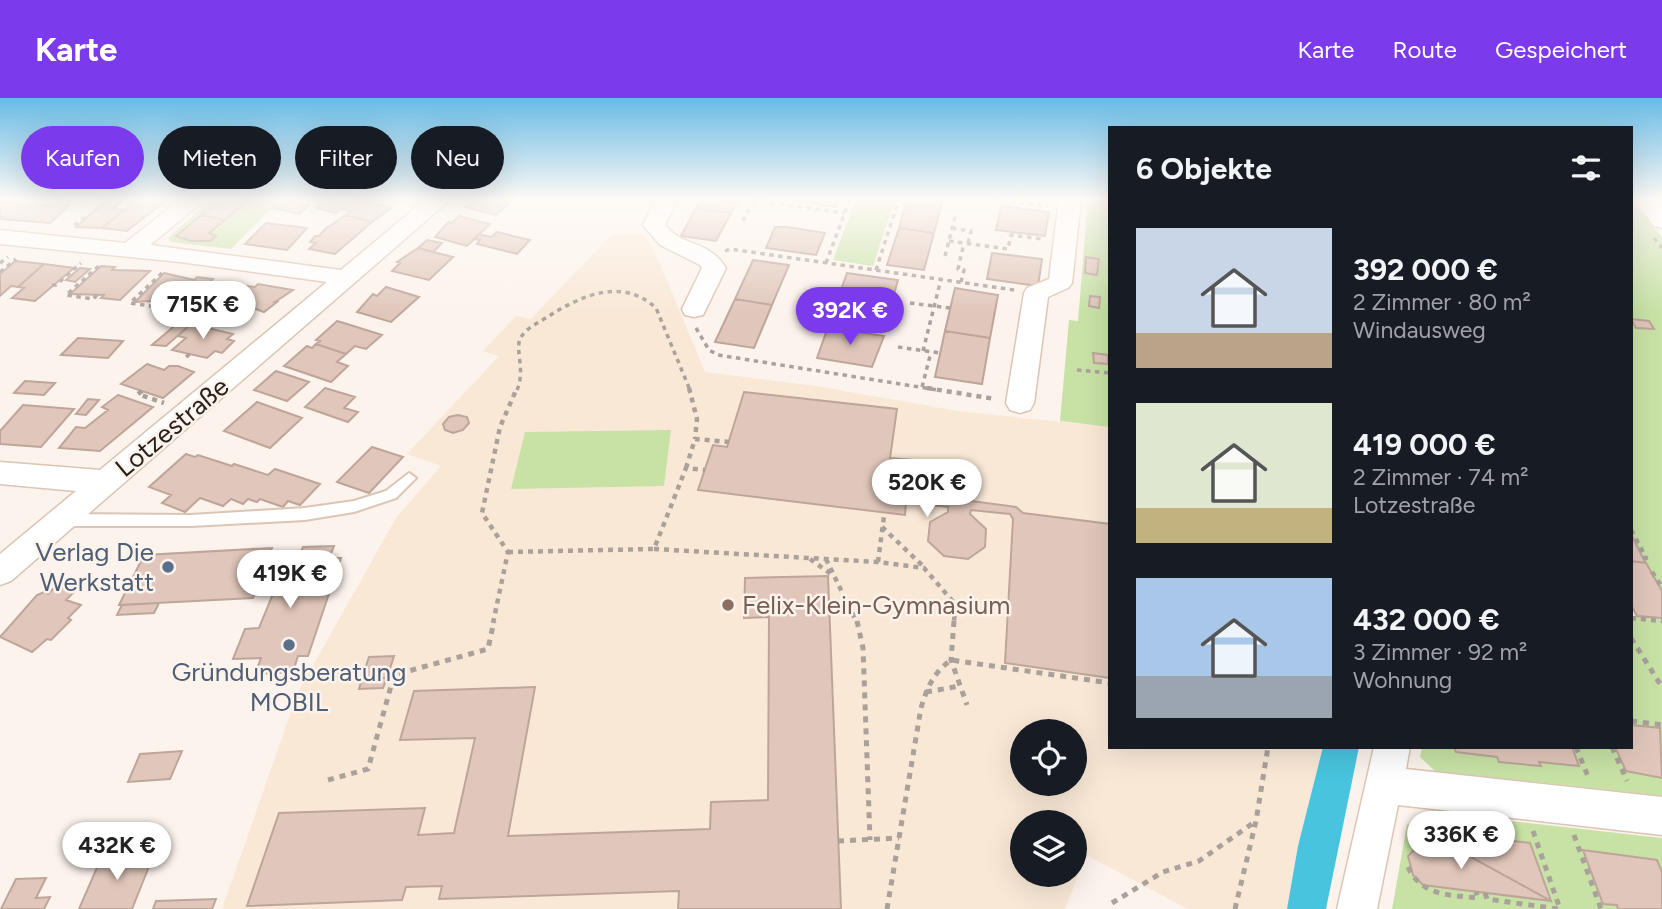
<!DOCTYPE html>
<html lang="de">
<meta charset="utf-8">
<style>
body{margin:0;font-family:Figtree,sans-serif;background:#20242c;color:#f1f3f6;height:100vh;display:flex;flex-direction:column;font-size:26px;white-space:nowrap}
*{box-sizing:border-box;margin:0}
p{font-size:23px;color:#9ea1a6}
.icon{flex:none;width:38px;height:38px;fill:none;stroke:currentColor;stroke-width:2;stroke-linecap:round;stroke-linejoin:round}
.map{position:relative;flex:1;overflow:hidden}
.details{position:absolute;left:1108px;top:28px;width:525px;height:623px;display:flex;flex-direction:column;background:#171b24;border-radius:0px;box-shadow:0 7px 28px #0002}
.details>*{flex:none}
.banner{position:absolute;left:21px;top:28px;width:665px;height:63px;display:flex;gap:14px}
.tools{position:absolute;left:1010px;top:621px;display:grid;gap:14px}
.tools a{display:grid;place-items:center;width:77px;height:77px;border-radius:50%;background:#171b24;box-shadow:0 7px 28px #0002;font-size:35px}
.price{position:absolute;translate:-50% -60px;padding:0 16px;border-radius:24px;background:#fff;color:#222;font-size:23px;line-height:46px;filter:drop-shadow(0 2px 4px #0008)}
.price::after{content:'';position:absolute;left:50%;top:42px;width:21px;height:16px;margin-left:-10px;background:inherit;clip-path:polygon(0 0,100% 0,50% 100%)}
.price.active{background:#7c3aed;color:#fff}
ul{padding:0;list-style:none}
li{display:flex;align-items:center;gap:21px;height:175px;padding:0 28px}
li span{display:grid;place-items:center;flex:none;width:196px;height:140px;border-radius:0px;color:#555}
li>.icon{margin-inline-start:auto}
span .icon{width:84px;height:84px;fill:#fffc;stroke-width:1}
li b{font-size:30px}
h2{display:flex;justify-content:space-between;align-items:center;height:84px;padding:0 28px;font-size:30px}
.chip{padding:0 24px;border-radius:32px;background:#171b24;box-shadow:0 7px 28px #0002;font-size:24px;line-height:63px}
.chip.active{background:#7c3aed;color:#fff}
header{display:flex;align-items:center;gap:42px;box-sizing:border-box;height:98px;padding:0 35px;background:#7c3aed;color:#fff}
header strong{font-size:33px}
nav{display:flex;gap:38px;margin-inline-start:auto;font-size:24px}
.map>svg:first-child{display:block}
.education{fill:#f9e8d6;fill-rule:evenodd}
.green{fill:#c8e2a6}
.water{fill:#49c4de}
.building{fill:#e1c7bb;stroke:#bea59a;stroke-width:2}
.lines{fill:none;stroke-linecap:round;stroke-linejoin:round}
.lane-casing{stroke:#dbc5b4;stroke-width:4}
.street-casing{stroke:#dbc5b4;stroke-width:3}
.path-far2{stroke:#aaa19a;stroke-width:3.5;stroke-dasharray:4.5 4.5;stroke-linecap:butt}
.path-far1{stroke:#aaa19a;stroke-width:4.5;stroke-dasharray:5 5;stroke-linecap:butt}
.path{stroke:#aaa19a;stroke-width:5;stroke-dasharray:6 6;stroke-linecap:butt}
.lane{fill:#fff;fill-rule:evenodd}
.street{fill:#fff;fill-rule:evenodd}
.service-dot{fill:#5c6f8a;stroke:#fcf3ec;stroke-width:2.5}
.education-dot{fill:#8d6e63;stroke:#fcf3ec;stroke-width:2.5}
.labels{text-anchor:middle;stroke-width:5;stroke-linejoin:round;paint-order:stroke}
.street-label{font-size:26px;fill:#271f19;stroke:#fcf3ec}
.service-label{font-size:26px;fill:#4e5e75;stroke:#fcf3ec;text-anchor:end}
.education-label{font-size:26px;fill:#785e54;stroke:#fcf3ec;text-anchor:start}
</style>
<header>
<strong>Karte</strong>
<nav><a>Karte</a><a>Route</a><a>Gespeichert</a></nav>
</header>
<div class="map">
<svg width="1662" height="811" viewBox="0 0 1662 811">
<rect width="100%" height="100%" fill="#fcf3ec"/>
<!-- education -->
<path class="education" d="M612,136H644L658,161L705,274L816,288L958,313L1109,329L1110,649H1323L1298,748L1287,811H1188L1086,757L1065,811H222L298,594L396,420L441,368L407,356L499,258L483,253L516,218L531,221ZM1022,634H1074V686H1022ZM1022,724H1074V777H1022Z"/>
<!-- green -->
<path class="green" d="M211,101H281L231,151L171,144L168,140Z
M856,101H895L873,168L833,162Z
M1088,101H1109V329L1060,323L1069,222L1078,223Z
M1631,102L1662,139V493L1631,436Z
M671,332L664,388L511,391L525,334Z
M1631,518L1662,520V698L1435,673L1420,659L1422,649H1631Z
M1430,714L1662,740V811H1392L1407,727Z"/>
<!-- water -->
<path class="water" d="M1323,649H1359L1326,811H1287L1298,748Z"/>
<!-- building -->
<path class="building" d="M17,101L14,104L44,107L67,104L63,107L69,108L50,125L0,121V103Z
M120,101L118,103L121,104L113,111L123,112L102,130L76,129L106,102Z
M138,101H168L127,133L102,130Z
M221,101H250L225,122L201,117Z
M281,101H283L309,107L299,116L273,110Z
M327,101H362L391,110L372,124L346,117L351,113L341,111L336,115L316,110Z
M513,101L496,117L465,109L472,103L470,101Z
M701,101H716L737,104L731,115L696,110Z
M785,101H838L835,109Z
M907,101H943L934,135L899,130Z
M1001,108L1049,114L1045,138L996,132Z
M696,110L731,115L716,143L681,138Z
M201,117L225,122L209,135L216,138L210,143H191L176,138Z
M346,117L372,124L335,156L309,151L316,145L310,144L315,138H319L325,131Z
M459,118L490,126L467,148L435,139L448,124L452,125Z
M266,125L307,130L287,152L245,146Z
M775,129H787L825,135L816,157L766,150Z
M899,130L934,135L924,172L887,167Z
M497,134L530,142L517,156L477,146L480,142L474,141L479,136L491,139Z
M427,142L442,145L433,154L418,150Z
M418,150L433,154L453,159L429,182L392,173L400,165L397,164Z
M992,155L1042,161L1038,188L987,181Z
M1086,159L1099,161L1097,177L1085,175Z
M753,162L789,167L772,207L735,201Z
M15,163L44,166L18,189L11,188L0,198V176Z
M44,166L74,170L35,203L12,200L24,190L18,189Z
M101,168L115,169L112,172L150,173L120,202L101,200L104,197L70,196Z
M80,170L90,171L75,184L66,182Z
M164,175L194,182L197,179L213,181L185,210L149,203L135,204Z
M847,175L898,182L890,210L837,203Z
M217,184L229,186L218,197L207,195Z
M229,186L255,189L258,186L293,192L275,204H277L264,214L253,210L247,215L239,212L240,210L228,209L230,206L212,204Z
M386,189L419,199L391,224L357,214L373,196L377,198Z
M955,190L998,197L990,240L945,233Z
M1090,198L1100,199L1099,210L1089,208Z
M735,201L772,207L754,250L715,244Z
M198,207L215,209L205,221L184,219Z
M1631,221L1649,223L1654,231L1636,230Z
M337,223L347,226L382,237L366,251L355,248L346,256L316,246L320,243L316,242Z
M179,224L191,226L166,248L152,247Z
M191,226L233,236L227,241L234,243L222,255L215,253L207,260L172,252L186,240L178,238Z
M828,229L884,238L872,269L817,260Z
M945,233L990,240L982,286L935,279Z
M78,240L123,243L108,260L61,257Z
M316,246L346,256L337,264L348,268L331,284L284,268L307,248L312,250Z
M1093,255L1108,257V266L1094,265Z
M147,266L164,272L169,268H178L194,274L163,300L121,286Z
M276,273L309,284L287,303L254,292Z
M25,283L55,285L44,297L14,295Z
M325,290L355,299L344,310L358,314L348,324L305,309Z
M744,294L897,311L890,360L912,362L907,397L950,400V385L972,388L971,403L1016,409L1023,415L1110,426V580L1005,565L1013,421L1010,416L971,412L970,416L986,431L985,449L968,461L944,458L928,443L930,424L948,414V409L906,404L905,417L698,392L713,347L727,349Z
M118,297L153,309L100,353L59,350L76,329L85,330L108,312L102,309Z
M88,301L99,302L86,317L76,316Z
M257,304L302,320L270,350L224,333Z
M23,307L74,311L41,349L0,346V333Z
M458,317L467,319L469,325L463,332L453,335L445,332L443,326L449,319Z
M372,349L403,359L369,395L337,384Z
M186,356L195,359L198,357L232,368L234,366L268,377L275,371L320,386L300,407L288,403L283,409L260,401L257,404L248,401L243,406L231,401L223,408L200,400L185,414L162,405L171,397L149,389Z
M1631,436L1643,460L1646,465L1631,463Z
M334,448L329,460H341L308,558H298L293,574L255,576L261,560L233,561L245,531L259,530L275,491L256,492L267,463L297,462L303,449Z
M272,450L253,500L119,507L144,457Z
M1631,463L1646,465L1662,493V520L1637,518L1631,507Z
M828,478L841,811H678L679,793L439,801L442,788L406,789L402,802L247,808L279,715L425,710L418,737L454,735L475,640L400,642L414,593L535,589L508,738L710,731L711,704L768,702L769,519L744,520L745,480Z
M59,485L77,491L66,502L81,507L68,520L71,522L51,542L47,541L32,554L0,539L37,497L44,494L48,496Z
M159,505L154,515L117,517L122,507Z
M394,558L387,580H362L369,559Z
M362,580H387L383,590L359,591Z
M1631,627L1660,630L1662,680L1626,673L1615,649H1631Z
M1454,649H1572L1579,668L1539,664L1541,668L1499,664L1497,659L1456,654Z
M182,653L170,681L128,684L140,656Z
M1420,731L1530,745L1551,803Z
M1420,731L1551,803L1423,787L1413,777L1408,758L1414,752L1426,754Z
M1583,752L1657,762L1662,774V811H1618L1617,807L1603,806Z
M154,756L132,811H79L102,758Z
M46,780L36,800L50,799L44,811H1L16,781Z
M216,801L212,811H153L156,803Z"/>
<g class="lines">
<!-- lane casing -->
<g class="lane-casing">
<path id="lane" d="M409,375L416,380L396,400L354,414L305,422L191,428H63L58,426L56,422L58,418L63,416L191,417L305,410L354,403L386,393Z"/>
</g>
<!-- street casing -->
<g class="street-casing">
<path id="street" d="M181,101H206L150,147L341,172L426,101H451L11,483L0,487V456L76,393L0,386V364L100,372L327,184L180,164L0,146V132L125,145Z
M656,101H678L665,127C683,150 708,141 726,170L703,217L694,219L685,217L682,211L702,170L700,167L660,147L643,127Z
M1059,101H1081L1072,185L1068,190L1048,199L1034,305L1030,312L1020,315L1010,312L1006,305L1024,195L1027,190L1049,181Z
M1633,101H1656L1662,109V130L1654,128Z
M1374,649H1410L1406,671L1662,699V737L1398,707L1377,811H1337Z"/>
</g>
<!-- path-far2 -->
<path class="path-far2" d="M993,101L1048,108
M753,102L845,115
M743,123L754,102
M74,127L88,117
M952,130L971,133L968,145
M1654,140L1662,150
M949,143L1008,151L1011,137L1043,141
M725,153L730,151L1014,192
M945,158L956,115
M0,165L8,159
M826,165L850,101
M876,172L899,101
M0,174L16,161
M162,175L130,205L158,209L162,205
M961,184L964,172L958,171L964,145
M52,187H56L81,165
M97,197L93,201L66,197L100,167
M910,205L950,210
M696,230L709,252L718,257L938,292
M898,249L940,255
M923,253L941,181
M186,259L190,256
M1077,272L1110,275
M922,289L931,254
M517,292C526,271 514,251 521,239C527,229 542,223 552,216C585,196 623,180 656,210L690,292"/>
<!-- path-far1 -->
<path class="path-far1" d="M689,290L697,321L695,341
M927,290L995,301
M142,293L138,296L164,305
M686,370L695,341L729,344
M882,429L924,469
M1631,432L1646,460H1643
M654,451L878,464L924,470L955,506L954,525
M508,454L654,451L686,370L705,372
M810,461L831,476
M826,461L857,525
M878,464L884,418
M1652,474L1662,489
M1631,520L1662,523
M493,525L508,454L482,415L500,329L517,290"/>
<!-- path -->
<path class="path" d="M857,523L863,550L870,742
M954,523L951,562L967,607
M1631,540L1662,589
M926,594L960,588
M1631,623L1662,627
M1576,649L1589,681
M1612,649L1627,683
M328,682L368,671L394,577L488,551L494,523
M1533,733L1560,811
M1574,737L1601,811
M838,743L899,740
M1408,769C1421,798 1450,797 1478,800L1476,794
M1485,795L1487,801L1558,811
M1112,805L1163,774L1199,763L1256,723
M887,811L921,610C927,590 933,575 951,562L1110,585
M1235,811L1256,723L1268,649"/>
<!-- lane -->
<use href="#lane" class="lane"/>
<!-- street -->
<use href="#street" class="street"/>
</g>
<!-- sky -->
<linearGradient id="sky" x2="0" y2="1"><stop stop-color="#68bae4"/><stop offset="0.47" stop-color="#fefaf6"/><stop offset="1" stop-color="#fefaf6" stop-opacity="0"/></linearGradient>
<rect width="1662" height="215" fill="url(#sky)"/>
<!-- markers -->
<g class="service-dot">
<circle cx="168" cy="469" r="7"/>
<circle cx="289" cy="547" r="7"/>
</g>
<circle class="education-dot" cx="728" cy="507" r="7"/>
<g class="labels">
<!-- street labels -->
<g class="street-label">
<text transform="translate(172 329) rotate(-40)" y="9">Lotzestraße</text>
</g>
<!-- service labels -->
<g class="service-label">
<text x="154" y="463">Verlag Die<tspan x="154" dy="30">Werkstatt</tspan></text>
<text x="289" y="583" text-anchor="middle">Gründungsberatung<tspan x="289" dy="30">MOBIL</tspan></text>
</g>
<!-- education labels -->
<g class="education-label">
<text x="742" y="516">Felix-Klein-Gymnasium</text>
</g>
</g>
</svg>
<div class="tools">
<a><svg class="icon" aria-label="locate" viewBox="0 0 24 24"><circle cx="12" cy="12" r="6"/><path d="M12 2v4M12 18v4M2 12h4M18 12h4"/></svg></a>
<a><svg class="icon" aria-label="layers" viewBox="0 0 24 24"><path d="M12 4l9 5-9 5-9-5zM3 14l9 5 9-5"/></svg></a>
</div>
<b class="price" style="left:203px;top:243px">715K €</b>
<b class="price active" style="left:850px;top:249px">392K €</b>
<b class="price" style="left:927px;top:421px">520K €</b>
<b class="price" style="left:290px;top:512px">419K €</b>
<b class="price" style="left:1461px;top:773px">336K €</b>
<b class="price" style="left:117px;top:784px">432K €</b>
<div class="banner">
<a class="chip active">Kaufen</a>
<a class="chip">Mieten</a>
<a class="chip">Filter</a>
<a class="chip">Neu</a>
</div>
<section class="details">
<h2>6 Objekte<svg class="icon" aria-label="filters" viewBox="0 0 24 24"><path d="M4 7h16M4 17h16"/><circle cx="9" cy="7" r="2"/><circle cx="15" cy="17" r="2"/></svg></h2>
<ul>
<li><span style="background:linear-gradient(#c9d6e8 75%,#b9a48a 0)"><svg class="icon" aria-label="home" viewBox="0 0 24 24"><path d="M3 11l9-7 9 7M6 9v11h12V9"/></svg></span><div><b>392 000 €</b><p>2 Zimmer · 80 m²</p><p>Windausweg</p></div></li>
<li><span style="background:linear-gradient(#dfe7d0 75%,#c2b280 0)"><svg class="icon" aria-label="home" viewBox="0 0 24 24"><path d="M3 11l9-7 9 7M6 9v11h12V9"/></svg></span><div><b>419 000 €</b><p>2 Zimmer · 74 m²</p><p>Lotzestraße</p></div></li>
<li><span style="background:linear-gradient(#a9c7e8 70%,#9aa5b1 0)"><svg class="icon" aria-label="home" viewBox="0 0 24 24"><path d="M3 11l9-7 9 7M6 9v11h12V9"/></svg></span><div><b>432 000 €</b><p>3 Zimmer · 92 m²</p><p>Wohnung</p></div></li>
</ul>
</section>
</div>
